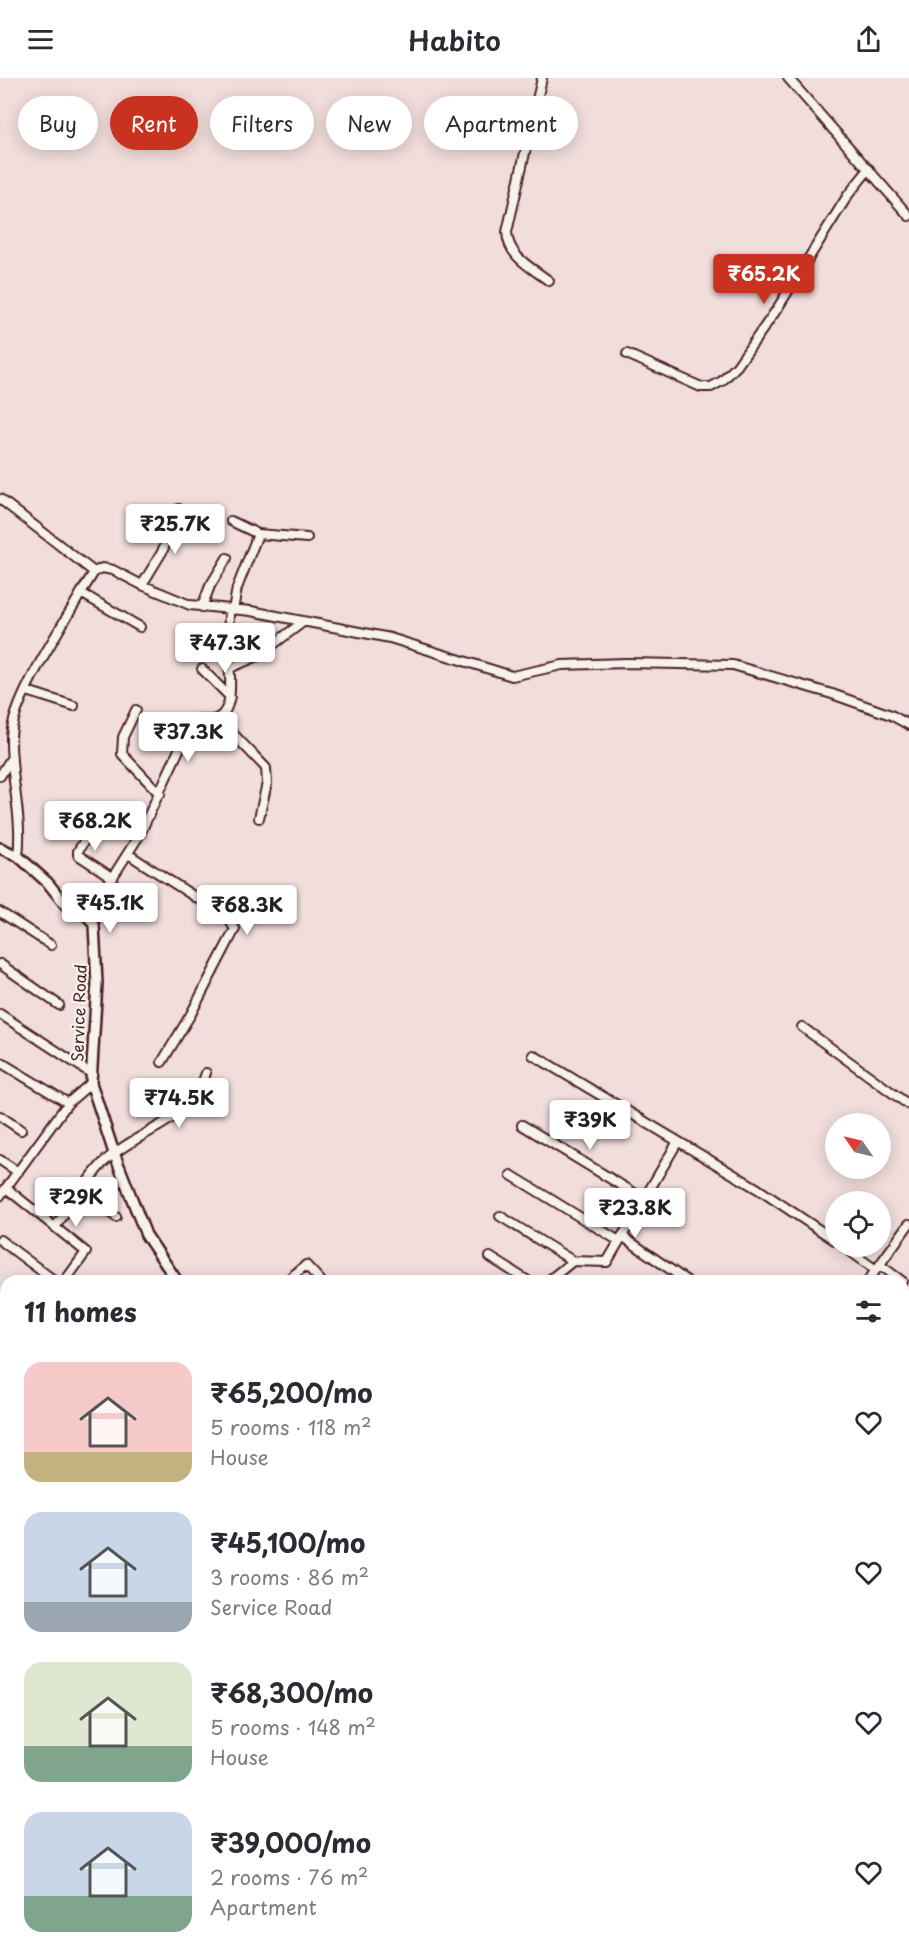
<!DOCTYPE html>
<meta charset="utf-8">
<style>
body{margin:0;font-family:"Playpen Sans",sans-serif;background:#f7f7f7;color:#2b2b33;height:100vh;display:flex;flex-direction:column;font-size:22px;white-space:nowrap}
*{box-sizing:border-box;margin:0}
p{font-size:20px;color:#7c7c81}
.icon{flex:none;width:33px;height:33px;fill:none;stroke:currentColor;stroke-width:2;stroke-linecap:round;stroke-linejoin:round}
.map{position:relative;flex:1;overflow:hidden}
.side{position:absolute;left:0px;top:1197px;width:909px;height:686px;display:flex;flex-direction:column;background:#fff;border-radius:18px 18px 0 0;box-shadow:0 3px 15px #0003}
.side>*{flex:none}
.guide{position:absolute;left:18px;top:18px;width:600px;height:54px;display:flex;gap:12px}
.needle{width:39px;rotate:304deg}
.controls{position:absolute;left:825px;top:1035px;display:grid;gap:12px}
.controls a{display:grid;place-items:center;width:66px;height:66px;border-radius:50%;background:#fff;box-shadow:0 3px 15px #0003;font-size:30px}
.price{position:absolute;translate:-50% -51px;padding:0 14px;border-radius:6px;background:#fff;color:#222;font-size:20px;line-height:39px;filter:drop-shadow(0 2px 3px #0008)}
.price::after{content:'';position:absolute;left:50%;top:36px;width:18px;height:14px;margin-left:-9px;background:inherit;clip-path:polygon(0 0,100% 0,50% 100%)}
.price.on{background:#c8321e;color:#fff}
ul{padding:0;list-style:none}
li{display:flex;align-items:center;gap:18px;height:150px;padding:0 24px}
li span{display:grid;place-items:center;flex:none;width:168px;height:120px;border-radius:18px;color:#555}
li>.icon{margin-inline-start:auto}
span .icon{width:72px;height:72px;fill:#fffc;stroke-width:1}
li b{font-size:26px}
h2{display:flex;justify-content:space-between;align-items:center;height:72px;padding:0 24px;font-size:26px}
.chip{padding:0 21px;border-radius:27px;background:#fff;box-shadow:0 3px 15px #0003;font-size:21px;line-height:54px}
.chip.on{background:#c8321e;color:#fff}
header{display:flex;justify-content:space-between;align-items:center;height:78px;padding:0 24px;background:#fff;font-size:27px;font-weight:600}
.map>svg:first-child{display:block}
.lines{fill:none;stroke-linecap:round;stroke-linejoin:round}
.minor-casing{stroke:#4a1f2b;stroke-width:12}
.tertiary-casing{stroke:#4a1f2b;stroke-width:14}
.minor{stroke:#f7f3e8;stroke-width:8}
.tertiary{stroke:#f7f3e8;stroke-width:9}
.labels{text-anchor:middle;stroke-width:4.5;stroke-linejoin:round;paint-order:stroke}
.street-label{font-size:16px;fill:#4a1f2b;stroke:#f7f3e8}
</style>
<header><svg class="icon" aria-label="menu" viewBox="0 0 24 24"><path d="M4 6h16M4 12h16M4 18h16"/></svg>Habito<svg class="icon" aria-label="share" viewBox="0 0 24 24"><path d="M12 15V3M7 8l5-5 5 5M5 13v7h14v-7"/></svg></header>
<div class="map">
<svg width="909" height="1882" viewBox="0 0 909 1882">
<rect width="100%" height="100%" fill="#f1dddb"/>
<filter id="ink" filterUnits="userSpaceOnUse"><feTurbulence type="fractalNoise" baseFrequency=".0167" numOctaves="2"/><feDisplacementMap in="SourceGraphic" scale="12" xChannelSelector="R" yChannelSelector="G"/><feConvolveMatrix kernelMatrix="1 2 1 2 8 2 1 2 1" color-interpolation-filters="sRGB"/></filter>
<g filter="url(#ink)">
<g class="lines">
<!-- minor casing -->
<g class="minor-casing">
<path id="minor" d="M542,0L507,154C508,179 531,189 549,203
M788,0L909,138
M627,276L701,309H711L722,303L737,288L777,231L848,117L869,91
M0,421L94,494
M231,443L258,456L307,460
M142,507L162,474L179,431
M81,515L140,549
M202,529L210,508L227,480
M233,532L237,510L258,456
M232,589L258,578L303,544
M202,591L230,619
M27,613L74,628
M136,632L123,659L122,676L160,716
M219,641L266,690L267,705L259,740
M0,698L12,679
M95,745L78,773V777L113,800
M128,776L228,840L235,851L191,936L162,984
M18,778C23,738 10,699 11,659C12,622 62,549 81,515L94,494L102,490L113,492L142,507L190,527L251,533L390,560L512,598L562,587L626,585L733,587L832,616L891,637L909,647
M0,834L51,867
M88,838L140,756L190,648L199,641C241,651 229,594 228,570C228,557 229,545 229,532
M0,886L59,927
M0,936L92,996
M802,949L909,1027
M533,977L758,1111L836,1163
M0,984L68,1025
M0,1038L21,1052
M522,1047L644,1121
M0,1082L18,1094
M511,1097L619,1163
M6,1110L86,1174L65,1203
M81,1113L116,1139
M0,1118L68,1025L91,1005
M500,1138L573,1183
M55,1149C71,1128 86,1102 105,1083C139,1051 192,1045 206,995
M622,1158L687,1203
M0,1162L55,1203
M843,1168L876,1192
M490,1179L528,1203
M880,1187L902,1203
M286,1203L306,1187L321,1203
M548,1203L573,1183L607,1184L677,1065
M868,1203L909,1146
M0,1219L6,1224
M0,1287L6,1279
M903,1429L909,1433
M903,1867L909,1873
M395,1882L399,1876"/>
</g>
<!-- tertiary casing -->
<g class="tertiary-casing">
<path id="tertiary" d="M0,770L18,778L48,805L68,830L88,838L94,847L97,905L91,1005L114,1075L146,1157L177,1203
M0,1769L6,1762
M464,1876L467,1882"/>
</g>
<!-- minor -->
<use href="#minor" class="minor"/>
<!-- tertiary -->
<use href="#tertiary" class="tertiary"/>
</g>
</g>
<g class="labels">
<!-- street labels -->
<g class="street-label">
<text transform="translate(79 935) rotate(-88)" y="6">Service Road</text>
</g>
</g>
</svg>
<div class="controls">
<a><svg class="needle" viewBox="-14 -14 28 28"><path d="M0-13l5 13h-10z" fill="#e53935"/><path d="M0 13l5-13h-10z" fill="#7c7c81"/></svg></a>
<a><svg class="icon" aria-label="locate" viewBox="0 0 24 24"><circle cx="12" cy="12" r="6"/><path d="M12 2v4M12 18v4M2 12h4M18 12h4"/></svg></a>
</div>
<b class="price on" style="left:764px;top:227px">₹65.2K</b>
<b class="price" style="left:175px;top:477px">₹25.7K</b>
<b class="price" style="left:225px;top:596px">₹47.3K</b>
<b class="price" style="left:188px;top:685px">₹37.3K</b>
<b class="price" style="left:95px;top:774px">₹68.2K</b>
<b class="price" style="left:110px;top:856px">₹45.1K</b>
<b class="price" style="left:247px;top:858px">₹68.3K</b>
<b class="price" style="left:179px;top:1051px">₹74.5K</b>
<b class="price" style="left:590px;top:1073px">₹39K</b>
<b class="price" style="left:76px;top:1150px">₹29K</b>
<b class="price" style="left:635px;top:1161px">₹23.8K</b>
<div class="guide">
<a class="chip">Buy</a>
<a class="chip on">Rent</a>
<a class="chip">Filters</a>
<a class="chip">New</a>
<a class="chip">Apartment</a>
</div>
<section class="side">
<h2>11 homes<svg class="icon" aria-label="filters" viewBox="0 0 24 24"><path d="M4 7h16M4 17h16"/><circle cx="9" cy="7" r="2"/><circle cx="15" cy="17" r="2"/></svg></h2>
<ul>
<li><span style="background:linear-gradient(#f6c9c9 75%,#c2b280 0)"><svg class="icon" aria-label="home" viewBox="0 0 24 24"><path d="M3 11l9-7 9 7M6 9v11h12V9"/></svg></span><div><b>₹65,200/mo</b><p>5 rooms · 118 m²</p><p>House</p></div><svg class="icon" aria-label="heart" viewBox="0 0 24 24"><path d="M12 20l-8-8c-3-5 5-10 8-4 3-6 11-1 8 4z"/></svg></li>
<li><span style="background:linear-gradient(#c9d6e8 75%,#9aa5b1 0)"><svg class="icon" aria-label="home" viewBox="0 0 24 24"><path d="M3 11l9-7 9 7M6 9v11h12V9"/></svg></span><div><b>₹45,100/mo</b><p>3 rooms · 86 m²</p><p>Service Road</p></div><svg class="icon" aria-label="heart" viewBox="0 0 24 24"><path d="M12 20l-8-8c-3-5 5-10 8-4 3-6 11-1 8 4z"/></svg></li>
<li><span style="background:linear-gradient(#dfe7d0 70%,#7fa58c 0)"><svg class="icon" aria-label="home" viewBox="0 0 24 24"><path d="M3 11l9-7 9 7M6 9v11h12V9"/></svg></span><div><b>₹68,300/mo</b><p>5 rooms · 148 m²</p><p>House</p></div><svg class="icon" aria-label="heart" viewBox="0 0 24 24"><path d="M12 20l-8-8c-3-5 5-10 8-4 3-6 11-1 8 4z"/></svg></li>
<li><span style="background:linear-gradient(#c9d6e8 70%,#7fa58c 0)"><svg class="icon" aria-label="home" viewBox="0 0 24 24"><path d="M3 11l9-7 9 7M6 9v11h12V9"/></svg></span><div><b>₹39,000/mo</b><p>2 rooms · 76 m²</p><p>Apartment</p></div><svg class="icon" aria-label="heart" viewBox="0 0 24 24"><path d="M12 20l-8-8c-3-5 5-10 8-4 3-6 11-1 8 4z"/></svg></li>
</ul>
</section>
</div>
